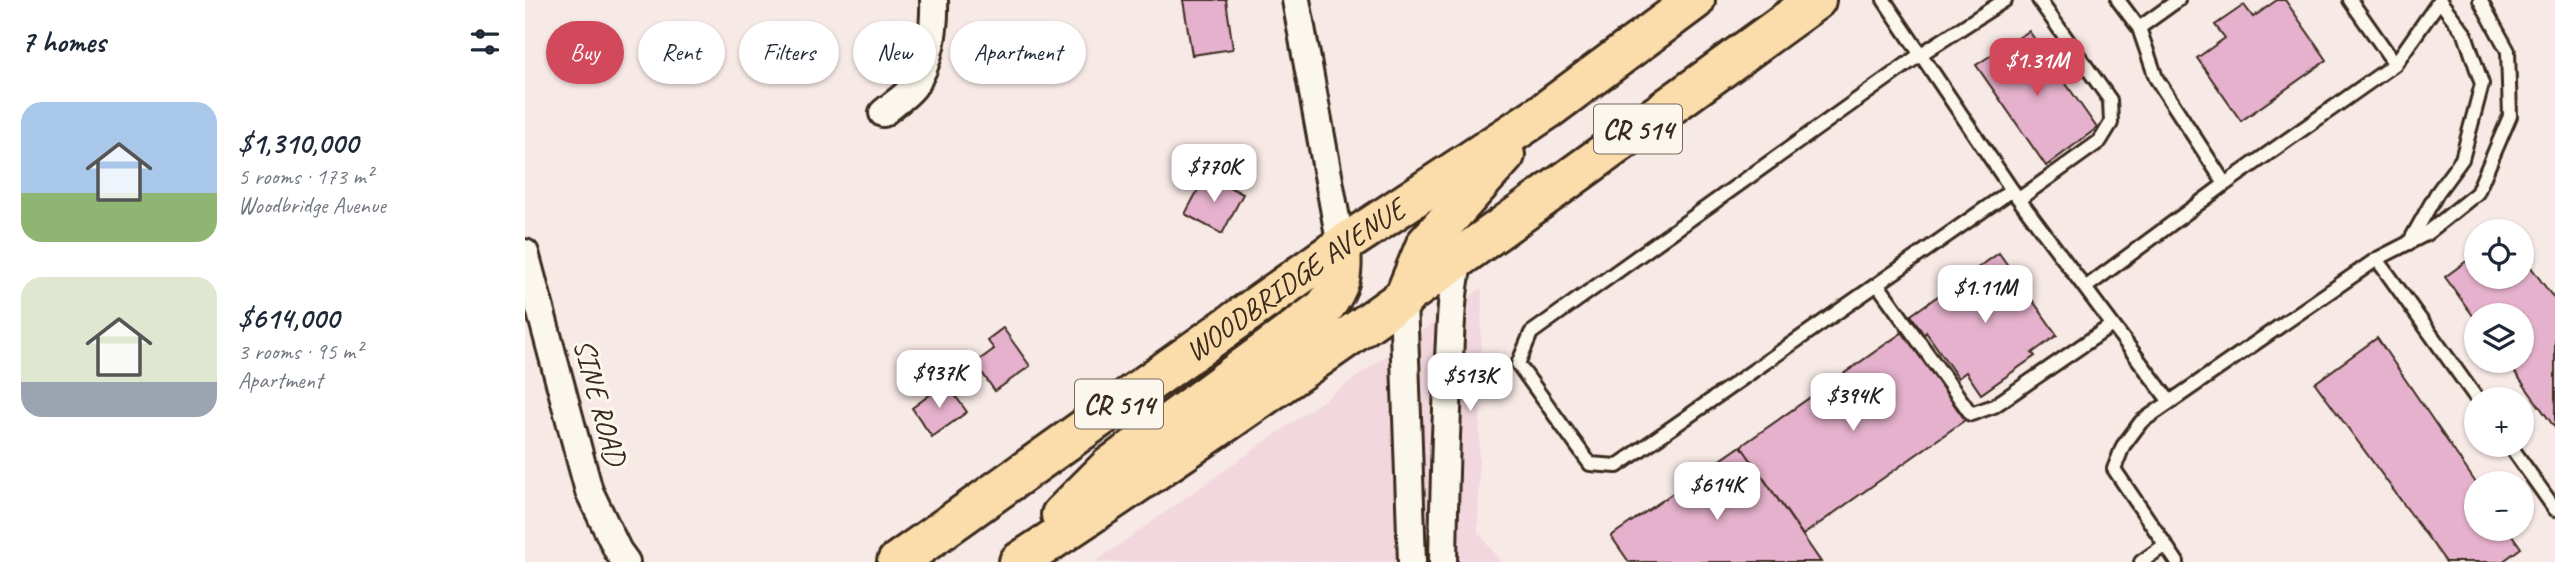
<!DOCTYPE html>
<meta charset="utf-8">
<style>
body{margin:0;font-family:Caveat,sans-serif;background:#f6f6f7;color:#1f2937;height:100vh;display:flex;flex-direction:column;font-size:26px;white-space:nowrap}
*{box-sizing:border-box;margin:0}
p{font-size:23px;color:#747a83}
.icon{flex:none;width:38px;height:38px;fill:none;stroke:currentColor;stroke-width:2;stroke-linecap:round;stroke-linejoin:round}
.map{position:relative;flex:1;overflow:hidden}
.panel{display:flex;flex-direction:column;background:#fff;width:525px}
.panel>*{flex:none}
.guide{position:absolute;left:21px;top:21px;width:665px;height:63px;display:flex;gap:14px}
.tools{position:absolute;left:1939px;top:219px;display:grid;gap:14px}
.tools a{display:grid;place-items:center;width:70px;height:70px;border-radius:50%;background:#fff;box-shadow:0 2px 5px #0004;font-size:35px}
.price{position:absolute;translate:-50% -60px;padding:0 16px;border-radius:14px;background:#fff;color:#222;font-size:23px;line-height:46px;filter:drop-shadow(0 2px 4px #0008)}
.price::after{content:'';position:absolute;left:50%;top:42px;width:21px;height:16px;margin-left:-10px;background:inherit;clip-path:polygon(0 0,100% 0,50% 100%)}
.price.current{background:#d1495b;color:#fff}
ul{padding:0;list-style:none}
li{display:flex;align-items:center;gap:21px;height:175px;padding:0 21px}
li span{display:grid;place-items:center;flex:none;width:196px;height:140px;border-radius:21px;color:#555}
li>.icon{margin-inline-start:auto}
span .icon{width:84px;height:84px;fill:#fffc;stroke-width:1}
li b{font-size:30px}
h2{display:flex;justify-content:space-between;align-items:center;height:84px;padding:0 21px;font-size:30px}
.pill{padding:0 24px;border-radius:32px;background:#fff;box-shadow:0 2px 5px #0004;font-size:24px;line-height:63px}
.pill.current{background:#d1495b;color:#fff}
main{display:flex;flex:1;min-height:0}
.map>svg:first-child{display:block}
.built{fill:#f2d8de}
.building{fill:#e5b1cc;stroke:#3b2a1e;stroke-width:2}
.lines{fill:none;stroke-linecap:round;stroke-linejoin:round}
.lane-casing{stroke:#3b2a1e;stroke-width:18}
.street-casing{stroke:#3b2a1e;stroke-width:32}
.primary-casing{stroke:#3b2a1e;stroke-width:44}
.lane{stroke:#fbf7ec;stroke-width:12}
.street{stroke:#fbf7ec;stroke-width:26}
.primary{stroke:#fbddab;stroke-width:38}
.labels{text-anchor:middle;stroke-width:6;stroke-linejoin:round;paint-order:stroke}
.shield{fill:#fbf7ec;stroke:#75685c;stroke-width:2}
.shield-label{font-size:28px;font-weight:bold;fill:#3b2a1e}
.street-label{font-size:30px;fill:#3b2a1e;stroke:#fbf7ec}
</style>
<main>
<section class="panel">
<h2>7 homes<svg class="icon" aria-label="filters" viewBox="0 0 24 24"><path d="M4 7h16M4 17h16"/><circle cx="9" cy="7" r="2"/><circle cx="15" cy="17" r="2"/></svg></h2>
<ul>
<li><span style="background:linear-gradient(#a9c7e8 65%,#8fb573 0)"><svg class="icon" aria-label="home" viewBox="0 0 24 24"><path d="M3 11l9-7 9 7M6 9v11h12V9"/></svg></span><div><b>$1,310,000</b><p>5 rooms · 173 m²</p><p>Woodbridge Avenue</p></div></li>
<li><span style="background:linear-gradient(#dfe7d0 75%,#9aa5b1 0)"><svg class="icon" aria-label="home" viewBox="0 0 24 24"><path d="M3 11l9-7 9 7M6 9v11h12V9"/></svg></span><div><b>$614,000</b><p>3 rooms · 95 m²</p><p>Apartment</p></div></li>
</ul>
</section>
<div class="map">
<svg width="2030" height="562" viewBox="0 0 2030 562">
<rect width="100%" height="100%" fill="#f7e9e6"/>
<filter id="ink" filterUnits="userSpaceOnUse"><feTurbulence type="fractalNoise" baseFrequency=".0143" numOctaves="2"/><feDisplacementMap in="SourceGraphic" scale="14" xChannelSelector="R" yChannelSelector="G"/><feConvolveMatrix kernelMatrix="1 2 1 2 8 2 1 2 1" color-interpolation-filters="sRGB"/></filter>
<g filter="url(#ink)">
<!-- built -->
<path class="built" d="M957,288L953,532L976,562H570Z"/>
<!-- building -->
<path class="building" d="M658,0H701L708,49L667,55Z
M1752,0H1760L1802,60L1716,121L1672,58L1700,38L1690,25L1719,5L1728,17Z
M1504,31L1572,128L1521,166L1451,65Z
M681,175L718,194L697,234L660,214Z
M1474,253L1532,335L1507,353L1510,356L1456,394L1441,372L1433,378L1401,332L1399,335L1386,315Z
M1951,254V276H1997V255L2030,300V428L1981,360H1997V315H1951V320L1920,277Z
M478,328L505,366L470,391L450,363L469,349L462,340Z
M1378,332L1440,420L1278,535L1216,446Z
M1852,338L1951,483V528H1982L1996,548L1977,562H1921L1790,383Z
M421,383L442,412L407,437L387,408Z
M1216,446L1296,562H1104L1086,536Z"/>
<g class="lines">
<!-- lane casing -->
<g class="lane-casing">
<path id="lane" d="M1359,0L1487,190L1645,402
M1480,0L1396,54L1006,333L993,364L1065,464L1092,466L1487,190
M1593,0L1614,28L1631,78L1700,184L1870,64L1915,0
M1825,0L1870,64
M1614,28L1653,0
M1494,199L1575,141L1586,123L1585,100L1514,0
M1884,243L1912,193L1937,159L1957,84L1940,34L1914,0
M1852,259L1952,399
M1353,285L1446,414L1469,406L1587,325
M1560,288L1700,184
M1984,444L2030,509
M1616,562L1640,545
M1652,562L1589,469L1598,446L1616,422L1852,259L1901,234L1952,193L1985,116L1983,51L1955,0"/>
</g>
<!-- street casing -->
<g class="street-casing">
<path id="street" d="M771,0L816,246
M358,113C367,105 380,97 388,87C405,64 410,28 409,0
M0,253L64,491L93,551L101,562
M878,300L887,562
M918,562C919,494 921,426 924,358C926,324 926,290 935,257"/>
</g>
<!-- primary casing -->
<g class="primary-casing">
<g id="primary">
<path d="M878,300L901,244L980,155"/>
<path d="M536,515L584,467L799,308C817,285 818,274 816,246"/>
<path id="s1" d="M372,562L816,246L1022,110L1170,0"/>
<path d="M494,562C766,383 1027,191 1291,0"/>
</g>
</g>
<!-- lane -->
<use href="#lane" class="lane"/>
<!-- street -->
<use href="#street" class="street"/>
<!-- primary -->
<use href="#primary" class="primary"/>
</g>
</g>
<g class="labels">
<!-- shield labels -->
<g class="shield">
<rect x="1069" y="104.5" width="88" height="49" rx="5"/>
<rect x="550" y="379.5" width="88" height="49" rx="5"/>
</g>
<g class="shield-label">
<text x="1113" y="139">CR 514</text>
<text x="594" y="414">CR 514</text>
</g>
<!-- street labels -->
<g class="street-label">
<text dy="10" stroke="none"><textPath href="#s1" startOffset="488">WOODBRIDGE AVENUE</textPath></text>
<text transform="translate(75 402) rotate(75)" y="10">SINE ROAD</text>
</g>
</g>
</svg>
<div class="tools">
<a><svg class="icon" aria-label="locate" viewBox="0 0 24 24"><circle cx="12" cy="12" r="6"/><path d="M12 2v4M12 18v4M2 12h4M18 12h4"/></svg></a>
<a><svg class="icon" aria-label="layers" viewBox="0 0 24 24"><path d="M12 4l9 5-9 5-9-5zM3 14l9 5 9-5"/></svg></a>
<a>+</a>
<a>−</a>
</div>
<b class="price current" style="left:1512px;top:98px">$1.31M</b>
<b class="price" style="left:689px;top:204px">$770K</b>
<b class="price" style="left:1460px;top:325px">$1.11M</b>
<b class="price" style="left:414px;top:410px">$937K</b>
<b class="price" style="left:945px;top:413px">$513K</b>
<b class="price" style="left:1328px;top:433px">$394K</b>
<b class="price" style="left:1192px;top:522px">$614K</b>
<div class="guide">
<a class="pill current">Buy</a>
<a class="pill">Rent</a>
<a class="pill">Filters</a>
<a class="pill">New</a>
<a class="pill">Apartment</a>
</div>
</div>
</main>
